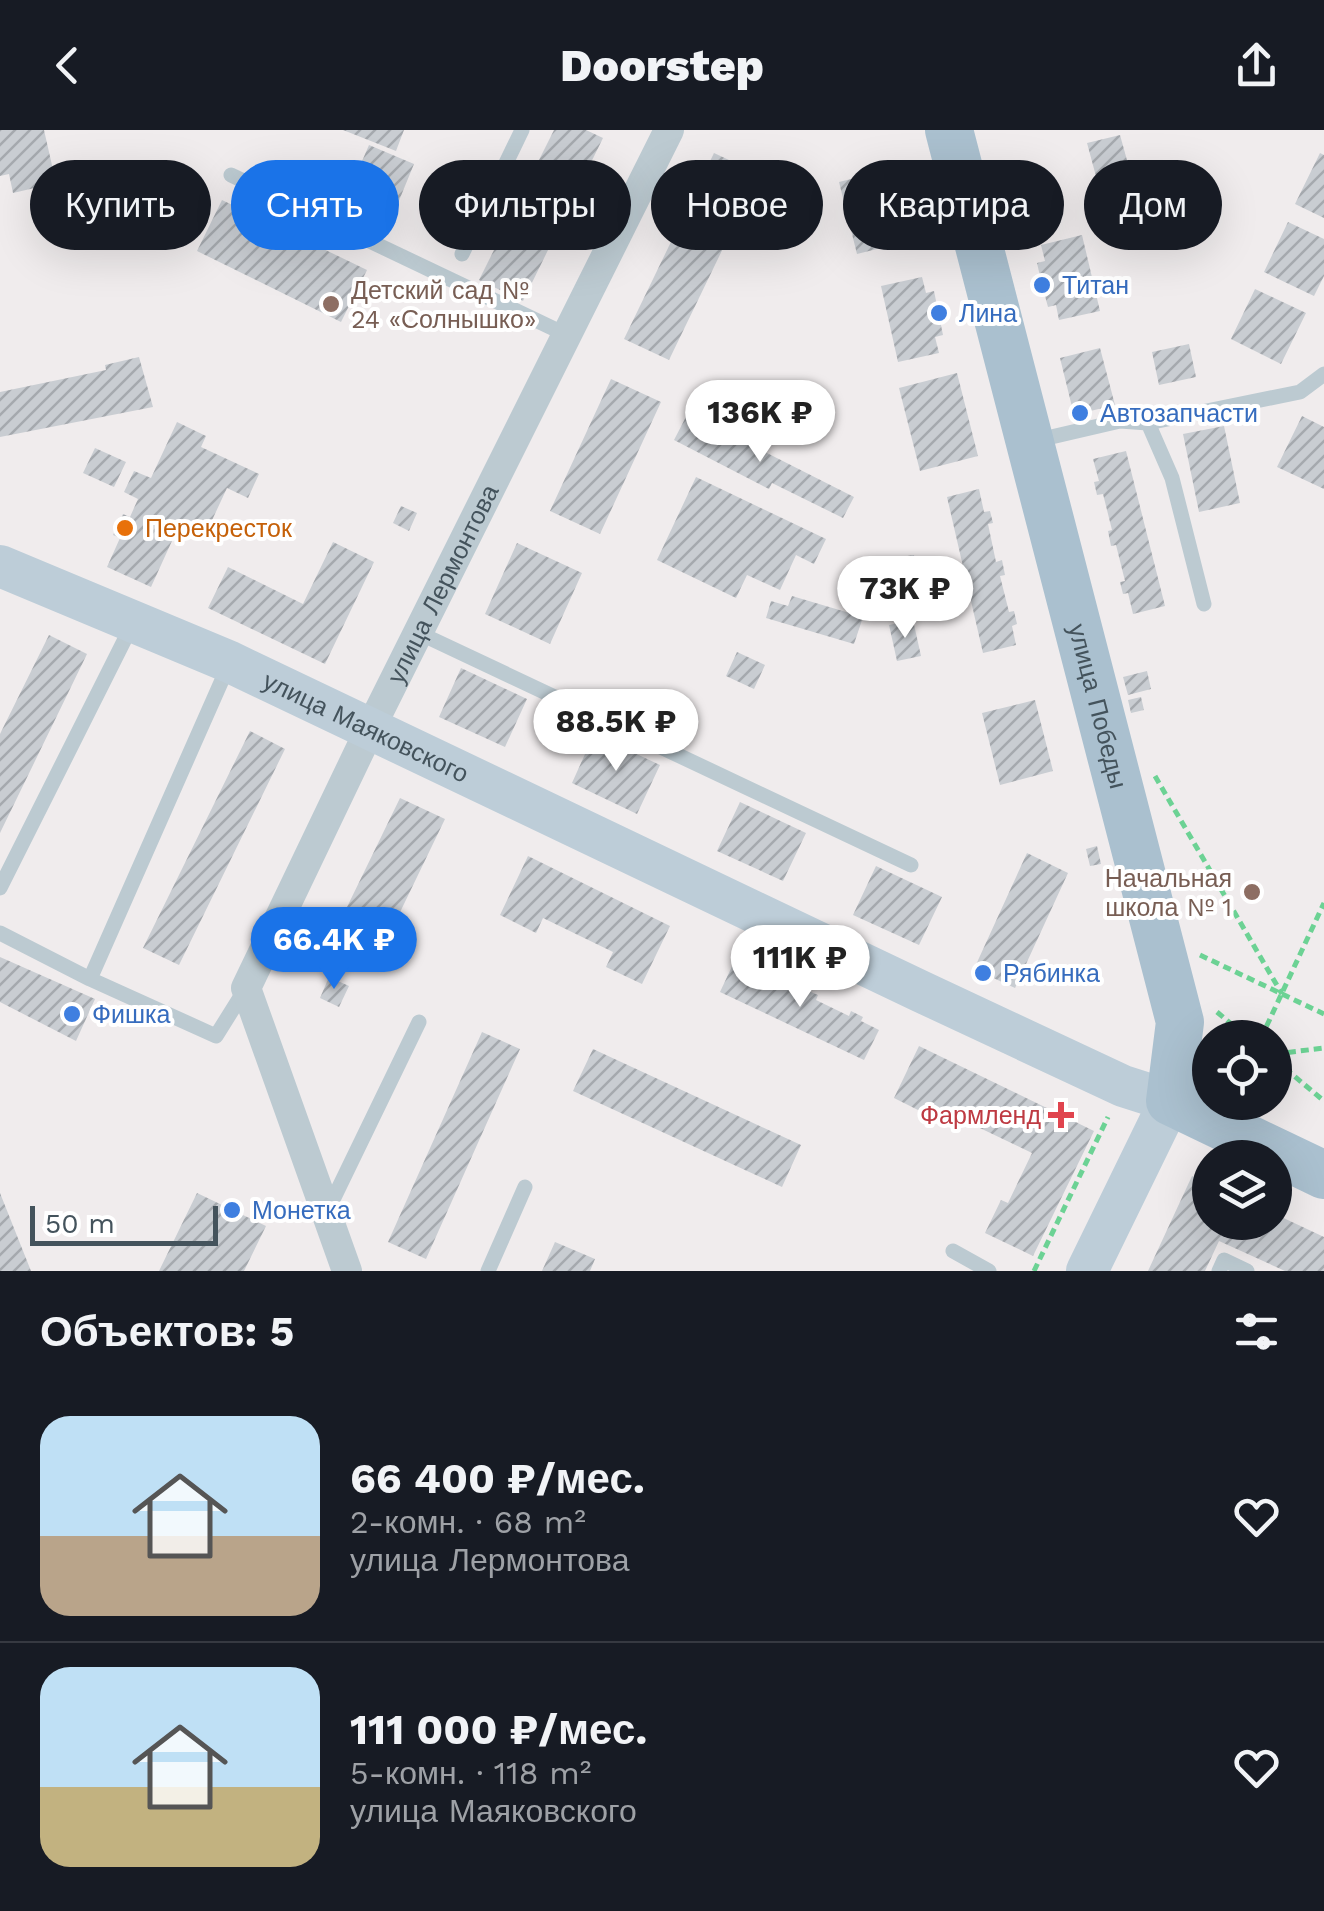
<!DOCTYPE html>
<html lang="ru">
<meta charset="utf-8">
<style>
body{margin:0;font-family:"Work Sans",sans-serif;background:#20242c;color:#f1f3f6;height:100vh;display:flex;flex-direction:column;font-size:38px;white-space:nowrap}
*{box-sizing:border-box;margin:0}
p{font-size:32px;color:#9ea1a6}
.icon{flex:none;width:55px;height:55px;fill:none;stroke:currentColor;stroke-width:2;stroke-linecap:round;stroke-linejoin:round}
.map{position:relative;height:1141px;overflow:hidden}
.side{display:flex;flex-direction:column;background:#171b24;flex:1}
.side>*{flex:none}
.hud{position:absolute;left:30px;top:30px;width:1265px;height:90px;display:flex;gap:20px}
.tools{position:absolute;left:1192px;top:890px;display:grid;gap:20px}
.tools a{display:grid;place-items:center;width:100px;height:100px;border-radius:50%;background:#171b24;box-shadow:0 10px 40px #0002;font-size:50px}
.scale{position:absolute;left:30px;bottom:25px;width:188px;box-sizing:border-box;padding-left:10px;border:5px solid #44535c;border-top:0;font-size:28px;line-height:35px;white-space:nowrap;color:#44535c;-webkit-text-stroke:8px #fff;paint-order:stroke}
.price{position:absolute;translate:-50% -85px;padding:0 22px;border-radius:35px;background:#fff;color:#222;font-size:32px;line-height:65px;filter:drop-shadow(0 2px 5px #0008)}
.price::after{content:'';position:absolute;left:50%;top:60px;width:30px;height:22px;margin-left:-15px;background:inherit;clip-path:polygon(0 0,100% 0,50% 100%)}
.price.active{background:#1a73e8;color:#fff}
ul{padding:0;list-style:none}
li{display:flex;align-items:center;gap:30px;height:250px;padding:0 40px}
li+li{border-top:2px solid #363941}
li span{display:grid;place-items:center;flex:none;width:280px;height:200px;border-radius:30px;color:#555}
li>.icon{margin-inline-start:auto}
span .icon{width:120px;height:120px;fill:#fffc;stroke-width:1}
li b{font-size:42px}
h2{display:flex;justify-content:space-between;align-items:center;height:120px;padding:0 40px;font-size:42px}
.pill{padding:0 35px;border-radius:45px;background:#171b24;box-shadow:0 10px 40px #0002;font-size:35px;line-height:90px}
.pill.active{background:#1a73e8;color:#fff}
header{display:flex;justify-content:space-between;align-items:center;height:130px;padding:0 40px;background:#171b24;font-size:45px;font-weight:800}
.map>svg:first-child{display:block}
.building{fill:url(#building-hatch)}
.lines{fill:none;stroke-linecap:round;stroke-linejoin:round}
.path{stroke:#6cd294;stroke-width:5;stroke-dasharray:8 5;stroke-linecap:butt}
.lane{stroke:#bccad1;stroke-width:15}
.street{stroke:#bccad1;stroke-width:30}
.secondary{stroke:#bdcdd8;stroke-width:42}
.primary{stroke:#aac0cf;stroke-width:48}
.shop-dot{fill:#3f7fe0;stroke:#fff;stroke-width:4}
.education-dot{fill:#8d6e63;stroke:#fff;stroke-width:4}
.food-dot{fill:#e8710a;stroke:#fff;stroke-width:4}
.health-dot{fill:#e0444e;stroke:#fff;stroke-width:4}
.labels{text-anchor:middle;stroke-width:8;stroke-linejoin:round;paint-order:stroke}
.shop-label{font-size:25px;fill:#366cbe;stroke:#fff;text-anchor:start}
.education-label{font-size:25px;fill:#785e54;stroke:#fff;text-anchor:start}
.food-label{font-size:25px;fill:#c56008;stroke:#fff;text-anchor:start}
.street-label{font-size:25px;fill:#44535c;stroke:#fff}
.health-label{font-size:25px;fill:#be3a42;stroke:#fff;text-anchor:end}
</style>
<header><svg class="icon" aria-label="back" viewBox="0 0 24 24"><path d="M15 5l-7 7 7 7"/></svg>Doorstep<svg class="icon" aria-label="share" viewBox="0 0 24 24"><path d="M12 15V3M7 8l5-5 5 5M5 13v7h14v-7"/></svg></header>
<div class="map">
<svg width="1324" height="1141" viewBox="0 0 1324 1141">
<defs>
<pattern id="building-hatch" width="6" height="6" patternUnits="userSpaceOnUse" patternTransform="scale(2.5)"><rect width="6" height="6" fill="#c9cdd2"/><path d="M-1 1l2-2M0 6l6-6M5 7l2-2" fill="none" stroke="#a5a9ae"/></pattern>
</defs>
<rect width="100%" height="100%" fill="#f0eced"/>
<!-- building -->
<path class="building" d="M0,0H44L56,53L13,63L9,44L0,46Z
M343,0H404L396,21Z
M554,0H586L603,8L523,171L479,150Z
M1120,5L1130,41L1097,50L1087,13Z
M369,15L414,34L396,78L350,59Z
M714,23L759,44L669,230L624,209Z
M1320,23L1324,25V88L1295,74Z
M903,36L921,108L857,124L839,52Z
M222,70L367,140L341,192L197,121Z
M1288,92L1324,109V146L1314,166L1264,142Z
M1082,105L1100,181L1059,190L1056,175L1048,177L1042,155L1037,133L1045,131L1041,115Z
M922,147L926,163L934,161L943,205L935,207L939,223L898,232L881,156Z
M1255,159L1306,183L1281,234L1231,209Z
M1189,214L1196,247L1159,255L1152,222Z
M1100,218L1115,275L1074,285L1060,228Z
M139,227L153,277L0,307V262L106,240L105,235Z
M957,243L978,326L920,341L899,258Z
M611,249L661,272L600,404L550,381Z
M688,283L854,367L843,388L772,353L769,359L674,310Z
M1302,286L1324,297V359L1277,337Z
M177,292L206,306L201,317L259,344L248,368L227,358L207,401L182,389L151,457L107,437L120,408L113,405L123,384L130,387L138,369L124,362L134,341L151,348Z
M1224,296L1240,373L1199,382L1183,304Z
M95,318L126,332L114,357L83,343Z
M1126,321L1165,476L1133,484L1128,463L1123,464L1120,452L1125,451L1116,415L1111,416L1108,401L1112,400L1103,364L1097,365L1094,352L1099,351L1093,329Z
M696,347L826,409L814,434L796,425L780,460L747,445L736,468L657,430Z
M979,359L984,382L990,381L993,393L988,394L996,432L1002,430L1005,445L1000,446L1009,482L1014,481L1017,494L1012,496L1016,515L983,523L947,367Z
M401,376L417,383L409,401L393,393Z
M333,412L374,432L325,534L208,478L228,437L303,474Z
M517,413L582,443L550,514L485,484Z
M914,425L921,465L901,468L894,428Z
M792,466L863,487L854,514L766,488L771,471L788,476Z
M913,490L921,526L897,531L889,495Z
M49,505L87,524L0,703V604Z
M737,522L765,535L754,559L726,546Z
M461,538L527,569L505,617L439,587Z
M1147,541L1151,559L1128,565L1123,547Z
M1141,567L1144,580L1131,583L1128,570Z
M1035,570L1053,641L1000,655L982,583Z
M250,601L285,619L179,835L143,818Z
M594,604L660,635L637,684L572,653Z
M400,668L445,689L376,832L331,810Z
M740,672L806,703L783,751L717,721Z
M1097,716L1101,734L1090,736L1086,719Z
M1027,723L1068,743L1015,858L974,839Z
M528,726L670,796L642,854L606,837L613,822L543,788L536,803L500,785Z
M876,736L942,767L919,815L853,785Z
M0,827L95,869L76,911L0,872Z
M734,832L755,842L758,837L769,843L767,847L802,864L804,859L818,865L816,870L849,886L851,881L863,887L861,891L879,900L864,930L720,862Z
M329,847L349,856L339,877L320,868Z
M482,902L520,919L426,1129L388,1112Z
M919,916L1094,1001L1033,1126L985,1103L1001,1070L1008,1073L1032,1023L936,977L932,987L894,968Z
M593,919L801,1015L782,1057L573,961Z
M1192,1046L1210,1054V1092H1275V1084L1324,1107V1141H1285L1219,1111L1205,1141H1148Z
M0,1063L31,1141H0Z
M197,1063L266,1096L244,1141H159Z
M555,1112L595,1129L590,1141H542Z"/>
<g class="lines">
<!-- path -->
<path class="path" d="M1155,646L1282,864
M1200,825L1324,884
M1217,882L1248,908
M1261,908L1324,773
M1275,924L1324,918
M1275,930L1324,971
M1034,1141L1108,987"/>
<!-- lane -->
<path class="lane" d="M231,45L567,205
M462,124L522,0
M1148,293L1172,348L1204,474
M1034,311L1120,291L1148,293L1300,262L1324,244
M419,503L911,735
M0,758L133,493
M0,803L90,849L216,906L246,858
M90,849L230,532
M328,1080L419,892
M953,1121L989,1141
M488,1141L525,1057
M1219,1141L1224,1130L1247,1141"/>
<!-- street -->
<path class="street" id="s1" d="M347,1141L246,858L370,599L669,0"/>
<!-- secondary -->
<path class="secondary" id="s2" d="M0,436L230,532L922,862L1123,956L1170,971L1087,1141"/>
<!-- primary -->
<path class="primary" id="s3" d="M949,0L1180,892L1170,971L1324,1045"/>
</g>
<!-- markers -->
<g class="shop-dot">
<circle cx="1042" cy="155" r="10"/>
<circle cx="939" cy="183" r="10"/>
<circle cx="1080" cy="283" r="10"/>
<circle cx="983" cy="843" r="10"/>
<circle cx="72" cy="884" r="10"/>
<circle cx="232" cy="1080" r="10"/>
</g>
<g class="education-dot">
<circle cx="331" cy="174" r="10"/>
<circle cx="1252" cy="762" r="10"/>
</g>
<circle class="food-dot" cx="125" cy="398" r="10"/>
<path class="health-dot" d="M1056 970h10v10h10v10h-10v10h-10v-10h-10v-10h10z"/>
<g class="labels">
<!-- shop labels -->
<g class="shop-label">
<text x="1062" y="164">Титан</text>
<text x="959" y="192">Лина</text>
<text x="1100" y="292">Автозапчасти</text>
<text x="1003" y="852">Рябинка</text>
<text x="92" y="893">Фишка</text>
<text x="252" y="1089">Монетка</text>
</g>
<!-- education labels -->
<g class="education-label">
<text x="351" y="169">Детский сад №<tspan x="351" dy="29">24 «Солнышко»</tspan></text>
<text x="1232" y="757" text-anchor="end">Начальная<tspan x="1232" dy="29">школа № 1</tspan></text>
</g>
<!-- food labels -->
<g class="food-label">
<text x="145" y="407">Перекресток</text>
</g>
<!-- street labels -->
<g class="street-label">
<text dy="9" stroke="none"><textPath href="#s1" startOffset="750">улица Лермонтова</textPath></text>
<text dy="9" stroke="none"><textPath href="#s3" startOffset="595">улица Победы</textPath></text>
<text dy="9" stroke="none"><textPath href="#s2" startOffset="400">улица Маяковского</textPath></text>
</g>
<!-- health labels -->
<g class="health-label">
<text x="1041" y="994">Фармленд</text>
</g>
</g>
</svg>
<div class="tools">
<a><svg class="icon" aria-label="locate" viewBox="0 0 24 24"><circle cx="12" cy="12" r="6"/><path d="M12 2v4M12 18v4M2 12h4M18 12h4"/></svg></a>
<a><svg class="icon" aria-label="layers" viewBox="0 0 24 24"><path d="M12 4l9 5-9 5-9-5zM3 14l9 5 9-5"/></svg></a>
</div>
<div class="scale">50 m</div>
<b class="price" style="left:760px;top:335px">136K ₽</b>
<b class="price" style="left:905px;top:511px">73K ₽</b>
<b class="price" style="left:616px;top:644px">88.5K ₽</b>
<b class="price active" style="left:334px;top:862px">66.4K ₽</b>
<b class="price" style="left:800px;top:880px">111K ₽</b>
<div class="hud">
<a class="pill">Купить</a>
<a class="pill active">Снять</a>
<a class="pill">Фильтры</a>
<a class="pill">Новое</a>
<a class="pill">Квартира</a>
<a class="pill">Дом</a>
</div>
</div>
<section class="side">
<h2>Объектов: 5<svg class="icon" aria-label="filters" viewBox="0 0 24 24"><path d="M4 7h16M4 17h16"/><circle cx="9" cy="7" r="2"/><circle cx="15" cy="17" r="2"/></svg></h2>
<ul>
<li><span style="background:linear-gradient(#bfe0f5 60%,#b9a48a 0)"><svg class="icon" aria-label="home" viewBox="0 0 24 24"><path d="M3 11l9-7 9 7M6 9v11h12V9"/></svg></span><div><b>66 400 ₽/мес.</b><p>2-комн. · 68 m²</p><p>улица Лермонтова</p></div><svg class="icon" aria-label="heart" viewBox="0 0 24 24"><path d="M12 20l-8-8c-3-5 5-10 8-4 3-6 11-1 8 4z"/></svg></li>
<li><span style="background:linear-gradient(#bfe0f5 60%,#c2b280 0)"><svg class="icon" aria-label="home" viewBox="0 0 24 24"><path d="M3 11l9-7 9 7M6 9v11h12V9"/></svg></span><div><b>111 000 ₽/мес.</b><p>5-комн. · 118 m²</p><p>улица Маяковского</p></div><svg class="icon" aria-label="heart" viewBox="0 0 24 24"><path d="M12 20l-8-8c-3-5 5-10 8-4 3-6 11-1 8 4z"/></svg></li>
</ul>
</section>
